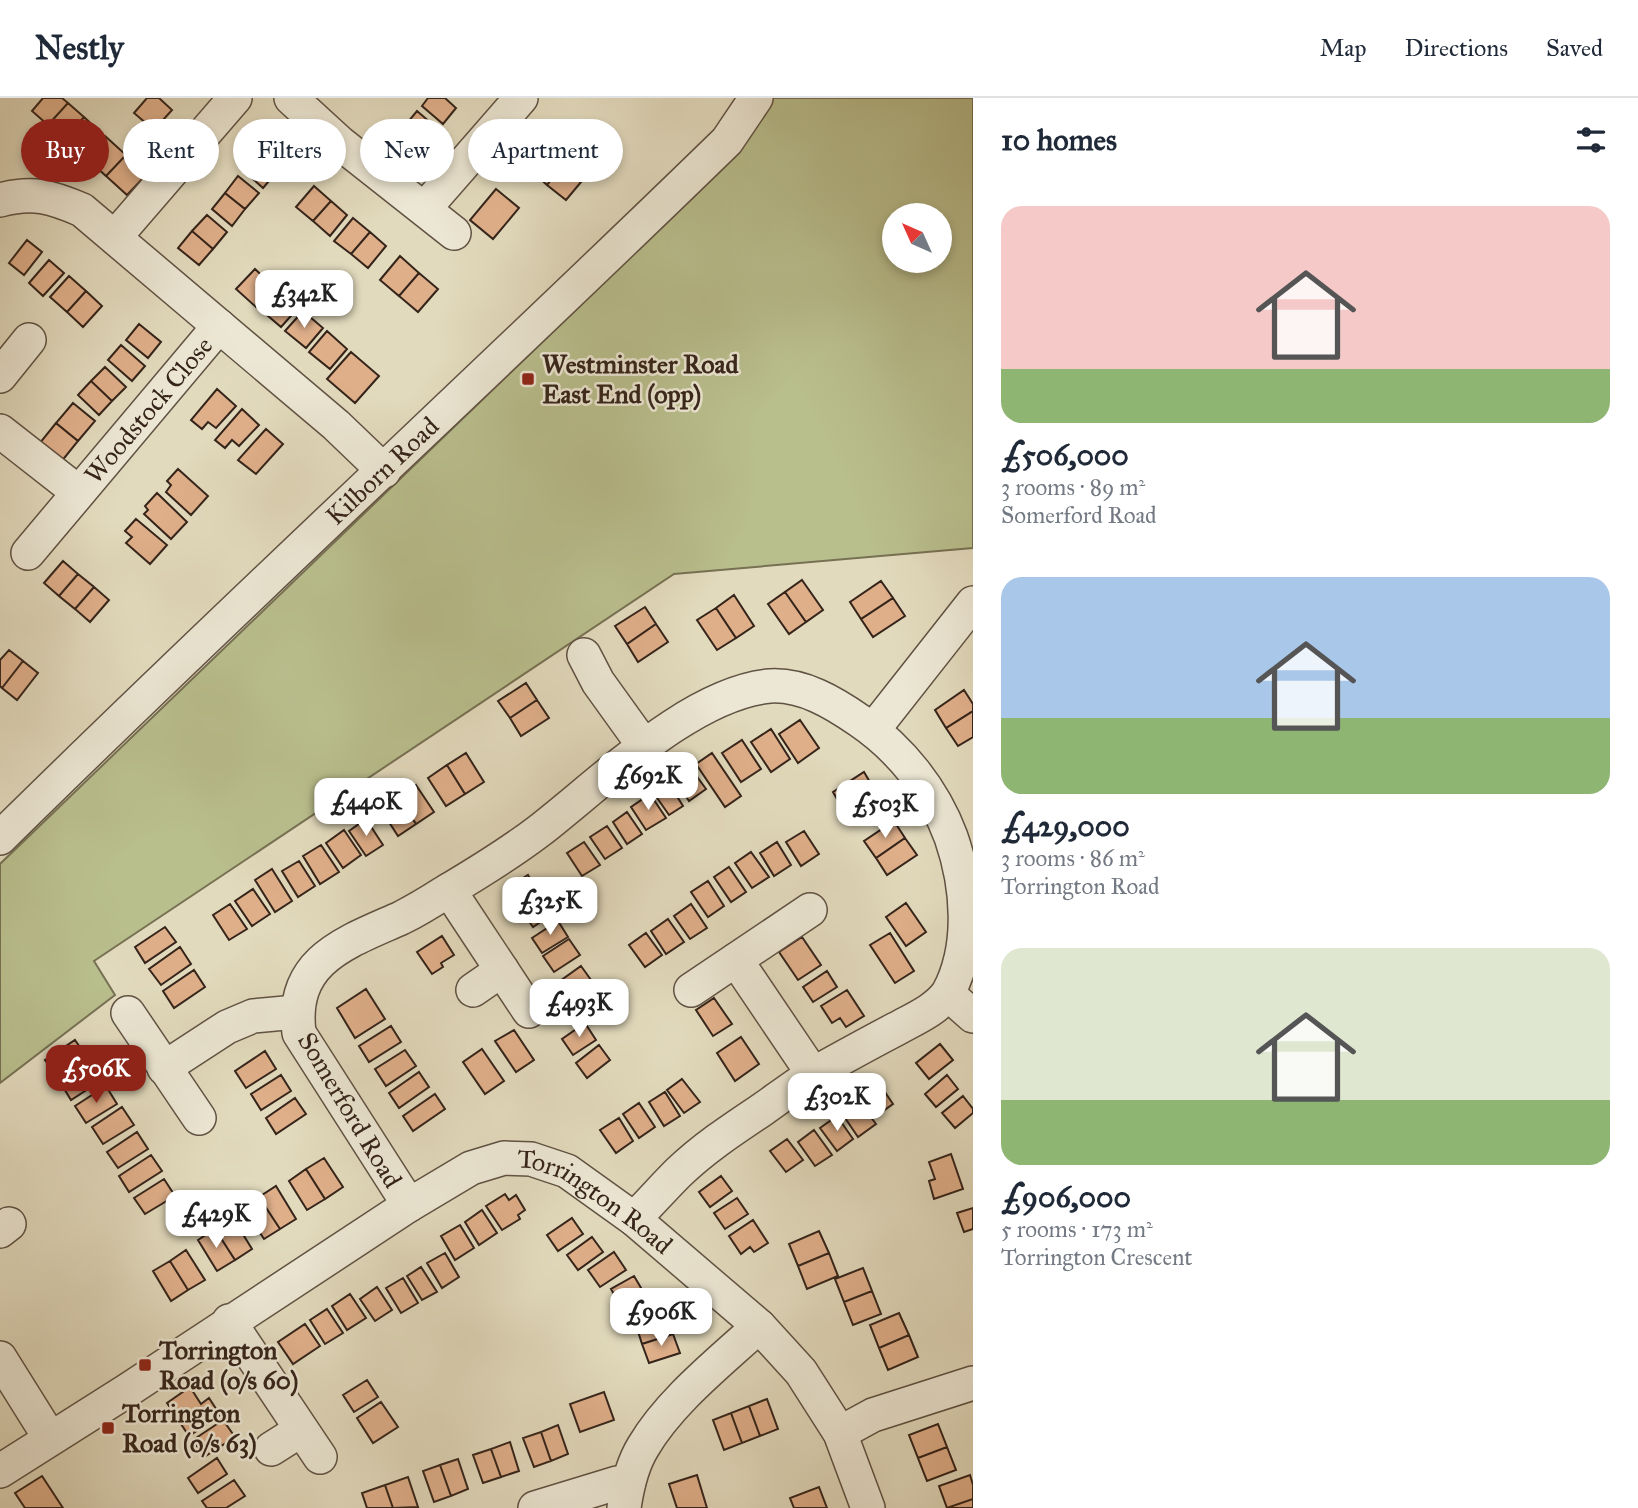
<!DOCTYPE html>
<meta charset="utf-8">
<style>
body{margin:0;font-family:"IM FELL Great Primer",serif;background:#f6f6f7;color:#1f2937;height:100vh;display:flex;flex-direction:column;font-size:26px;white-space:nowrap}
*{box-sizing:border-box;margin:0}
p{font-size:23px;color:#747a83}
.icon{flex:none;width:38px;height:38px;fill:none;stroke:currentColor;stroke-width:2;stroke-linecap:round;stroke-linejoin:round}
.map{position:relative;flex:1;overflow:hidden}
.side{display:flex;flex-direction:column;background:#fff;width:665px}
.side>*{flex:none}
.hud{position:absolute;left:21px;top:21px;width:665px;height:63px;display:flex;gap:14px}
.needle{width:46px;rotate:315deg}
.buttons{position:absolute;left:882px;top:105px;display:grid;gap:14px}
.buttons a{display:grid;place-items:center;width:70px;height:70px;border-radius:50%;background:#fff;box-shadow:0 4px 10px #0003;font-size:35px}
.price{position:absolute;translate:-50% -60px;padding:0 16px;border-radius:14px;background:#fff;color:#222;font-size:23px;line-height:46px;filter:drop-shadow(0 2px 4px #0008)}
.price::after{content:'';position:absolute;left:50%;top:42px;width:21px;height:16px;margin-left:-10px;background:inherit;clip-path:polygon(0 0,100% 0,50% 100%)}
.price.current{background:#8f2418;color:#fff}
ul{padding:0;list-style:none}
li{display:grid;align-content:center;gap:14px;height:371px;padding:0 28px}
li span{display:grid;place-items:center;height:217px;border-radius:21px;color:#555}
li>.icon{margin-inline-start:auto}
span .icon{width:126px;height:126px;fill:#fffc;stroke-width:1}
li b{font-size:30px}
h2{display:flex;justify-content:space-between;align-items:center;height:84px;padding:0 28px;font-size:30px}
.tag{padding:0 24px;border-radius:32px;background:#fff;box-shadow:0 4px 10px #0003;font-size:24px;line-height:63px}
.tag.current{background:#8f2418;color:#fff}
header{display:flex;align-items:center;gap:42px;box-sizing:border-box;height:98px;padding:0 35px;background:#fff;border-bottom:2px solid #e0e1e3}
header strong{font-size:33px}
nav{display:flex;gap:38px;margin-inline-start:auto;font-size:24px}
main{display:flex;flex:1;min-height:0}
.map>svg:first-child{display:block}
.green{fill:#b9be8d;stroke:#777154;stroke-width:2;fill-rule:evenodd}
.building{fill:#dfaf8a;stroke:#35241a;stroke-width:2}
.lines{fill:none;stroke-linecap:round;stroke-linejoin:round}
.minor-casing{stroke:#605243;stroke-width:36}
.minor{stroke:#ece7d4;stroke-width:33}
.poi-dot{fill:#8f2418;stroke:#ece7d4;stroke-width:2.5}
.labels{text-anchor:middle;stroke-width:5;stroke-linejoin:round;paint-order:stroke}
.poi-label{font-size:26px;font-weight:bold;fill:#35241a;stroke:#ece7d4;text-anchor:start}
.street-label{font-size:26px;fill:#35241a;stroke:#ece7d4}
</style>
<header>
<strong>Nestly</strong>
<nav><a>Map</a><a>Directions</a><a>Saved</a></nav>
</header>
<main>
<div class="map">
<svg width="973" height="1410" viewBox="0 0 973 1410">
<rect width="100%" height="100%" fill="#e2dabd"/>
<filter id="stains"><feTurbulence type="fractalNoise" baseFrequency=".00286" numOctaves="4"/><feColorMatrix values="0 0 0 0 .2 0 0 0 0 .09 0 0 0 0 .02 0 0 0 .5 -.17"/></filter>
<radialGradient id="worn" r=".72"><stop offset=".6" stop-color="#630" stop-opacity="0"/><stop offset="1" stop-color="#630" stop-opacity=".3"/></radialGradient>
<!-- green -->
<path class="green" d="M769,0H973V450L674,476L94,863L115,897L0,985V766L720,73ZM894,117H940V163H894Z"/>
<!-- building -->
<path class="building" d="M43,0H62L68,5L48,27L32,13Z
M147,0H159L172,12L154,32L134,15Z
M428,0H445L456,10L443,26L422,8Z
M68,5L84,19L65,41L48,27Z
M417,13L438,31L424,47L403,30Z
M84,19L100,34L81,56L65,41Z
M403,30L424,47L410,64L390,46Z
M280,31L299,48L281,69L261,52Z
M105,38L126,57L106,78L86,60Z
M548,46L567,62L547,87L528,70Z
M261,52L281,69L263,90L244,73Z
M126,57L147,76L127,97L106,78Z
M567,62L586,78L566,102L547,87Z
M238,78L259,95L245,111L225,95Z
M314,88L331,103L313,123L296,109Z
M496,91L519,110L493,141L470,122Z
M225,95L245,111L232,128L212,111Z
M331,103L347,117L330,138L313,123Z
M207,117L227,134L213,151L192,133Z
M353,120L370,134L351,156L334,143Z
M192,133L213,151L199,167L178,150Z
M370,134L386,148L368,170L351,156Z
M27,142L42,154L24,177L9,165Z
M400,158L419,175L399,198L380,182Z
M49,162L64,175L43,198L29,185Z
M255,171L274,189L256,209L236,191Z
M419,175L438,191L418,214L399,198Z
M69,178L86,193L67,214L50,199Z
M86,193L102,208L83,229L67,214Z
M278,193L298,210L281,229L261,212Z
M303,213L323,230L306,250L285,233Z
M139,226L161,244L148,260L126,242Z
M327,233L347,251L330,271L309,254Z
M121,247L145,268L132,283L108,262Z
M351,254L379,278L355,305L327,281Z
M105,269L126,289L112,303L91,283Z
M91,283L112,303L99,317L78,297Z
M217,291L236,308L216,330L208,324L202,331L191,322Z
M73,305L95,323L78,343L56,325Z
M242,311L259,327L239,348L232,342L225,350L215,342Z
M56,325L78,343L61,364L39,346Z
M266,331L283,346L256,376L238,362Z
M178,371L208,398L191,417L166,394L171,387L167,383Z
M157,395L187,424L171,441L144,416L148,412L145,408Z
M136,421L167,447L150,466L126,445L132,439L125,433Z
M63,463L78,476L59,498L44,485Z
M78,476L94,489L75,511L59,498Z
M802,482L823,512L806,524L785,494Z
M881,483L893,500L861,521L850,504Z
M94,489L109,502L90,524L75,511Z
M785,494L806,524L789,536L768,506Z
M734,497L754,528L736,540L716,510Z
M893,500L905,518L873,539L861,521Z
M645,509L656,526L627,546L615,528Z
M716,510L736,540L717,552L697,522Z
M656,526L668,544L638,564L627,546Z
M9,552L23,563L2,590L0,588V562Z
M23,563L38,575L17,602L2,590Z
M526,585L537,602L510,620L498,603Z
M964,592L973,606V613L946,630L935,612Z
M537,602L549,620L521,638L510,620Z
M973,613V639L958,648L946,630Z
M800,622L819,650L798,665L779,636Z
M771,631L790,661L771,674L751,644Z
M742,642L761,671L741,684L722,655Z
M466,655L484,684L465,696L447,667Z
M712,655L741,698L725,709L696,666Z
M447,667L465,696L446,708L428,680Z
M690,669L706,691L689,703L674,680Z
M864,674L874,691L843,711L833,694Z
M668,684L683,708L669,717L653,694Z
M416,687L434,714L416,726L398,699Z
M874,691L885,707L854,727L843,711Z
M650,696L666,720L646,732L631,709Z
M398,699L416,726L398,738L380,710Z
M627,714L642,736L627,746L613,724Z
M366,721L383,747L366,758L349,733Z
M894,723L905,740L876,760L864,743Z
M607,728L622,750L605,761L590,739Z
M344,732L361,757L343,770L326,745Z
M804,733L819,756L801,768L786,744Z
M905,740L917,757L887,777L876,760Z
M584,744L600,767L582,778L567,755Z
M777,744L791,767L774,778L760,755Z
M321,747L339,774L320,786L303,758Z
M751,754L769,779L752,790L735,765Z
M299,763L315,788L298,799L282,773Z
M729,769L746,794L731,804L714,779Z
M272,771L292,803L275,814L255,782Z
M528,777L538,794L515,809L504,792Z
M708,783L724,808L708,819L691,794Z
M253,791L270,816L252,828L235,803Z
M543,799L554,815L533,829L522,813Z
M906,805L926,834L906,848L886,819Z
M230,806L247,831L229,842L213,817Z
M691,806L707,830L690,841L674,818Z
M668,821L684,844L666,856L651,833Z
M558,823L568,839L542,855L532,840Z
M165,829L176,844L145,865L135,849Z
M646,835L662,857L645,869L629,847Z
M890,835L914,873L895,885L870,847Z
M442,838L454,857L441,865L443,869L432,876L417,854Z
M802,839L821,867L798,882L779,854Z
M569,841L580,857L554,874L543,858Z
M180,849L191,866L161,887L149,871Z
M581,868L591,882L570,897L560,883Z
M194,872L205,889L174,910L163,893Z
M827,873L837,889L813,904L803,889Z
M597,889L607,904L584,919L574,904Z
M366,891L385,921L355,940L337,910Z
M847,892L864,918L846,929L840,920L832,925L821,908Z
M714,900L732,926L713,938L696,912Z
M585,925L596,942L573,957L562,941Z
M391,928L401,944L369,964L359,948Z
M514,932L534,962L516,974L495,943Z
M741,939L759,966L735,983L717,955Z
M75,942L86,958L57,979L45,962Z
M940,946L953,962L929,981L916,965Z
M599,947L610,962L587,980L576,965Z
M482,951L504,983L485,996L463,964Z
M405,952L416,968L386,988L375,971Z
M265,953L276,971L246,990L235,973Z
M90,964L102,982L71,1002L60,984Z
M419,974L429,989L399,1010L389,995Z
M281,977L291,993L261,1012L251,996Z
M947,977L958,991L936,1009L925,996Z
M682,981L700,1004L684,1015L667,992Z
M878,984L893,1006L876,1018L860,996Z
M106,988L117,1006L86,1025L75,1008Z
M665,994L680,1018L664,1028L649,1004Z
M435,996L445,1011L413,1033L403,1018Z
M963,998L973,1011V1015L955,1030L942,1015Z
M295,1000L306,1016L276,1036L266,1020Z
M858,1002L876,1026L858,1039L841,1014Z
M639,1005L655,1029L639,1040L623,1016Z
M122,1009L134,1027L103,1046L92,1029Z
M837,1018L853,1041L837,1053L820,1030Z
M619,1020L633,1043L616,1055L600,1032Z
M814,1032L832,1057L815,1068L798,1044Z
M137,1034L148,1051L118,1070L107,1054Z
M787,1041L803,1062L786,1074L770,1053Z
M951,1056L963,1091L934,1101L929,1083L935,1081L929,1064Z
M151,1057L162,1073L129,1094L119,1078Z
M324,1060L343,1089L325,1101L306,1071Z
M306,1071L325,1101L307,1112L289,1083Z
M721,1078L732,1093L710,1109L699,1094Z
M164,1081L175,1098L145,1116L134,1100Z
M276,1088L296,1121L280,1131L259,1099Z
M505,1096L509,1102L516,1097L525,1112L518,1117L520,1121L502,1132L486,1108Z
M259,1099L280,1131L264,1141L243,1109Z
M737,1100L748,1116L725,1131L714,1115Z
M973,1110V1131L964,1134L957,1115Z
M482,1112L497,1135L479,1147L465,1124Z
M233,1120L252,1151L235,1162L215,1131Z
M572,1120L583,1136L558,1153L547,1137Z
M753,1122L768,1145L754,1154L750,1149L741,1156L729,1138Z
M460,1127L474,1150L455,1162L441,1138Z
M215,1131L235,1162L217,1173L198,1142Z
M819,1133L829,1155L798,1168L789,1146Z
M592,1139L603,1154L578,1172L567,1157Z
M186,1152L205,1182L188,1192L170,1163Z
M614,1154L626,1172L600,1189L588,1172Z
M445,1155L459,1179L442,1190L427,1165Z
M829,1155L838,1178L807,1191L798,1168Z
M170,1163L188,1192L171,1203L153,1173Z
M421,1169L437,1194L422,1202L407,1178Z
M863,1170L872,1193L844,1204L835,1181Z
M634,1178L644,1195L621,1209L611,1191Z
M403,1180L418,1205L401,1215L386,1190Z
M377,1189L392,1212L375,1223L360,1201Z
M872,1193L881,1216L853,1227L844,1204Z
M350,1196L366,1220L347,1232L332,1208Z
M327,1211L343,1235L325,1246L310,1222Z
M899,1215L909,1237L879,1250L870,1227Z
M667,1216L673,1236L642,1246L636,1227Z
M305,1226L320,1248L293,1266L278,1244Z
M673,1236L680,1255L649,1265L642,1246Z
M909,1237L918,1259L888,1272L879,1250Z
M367,1282L378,1299L354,1314L343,1297Z
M190,1289L201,1306L209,1300L220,1317L189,1338L167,1305Z
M604,1294L614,1322L580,1334L570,1306Z
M767,1301L778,1331L760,1338L749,1308Z
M381,1304L398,1329L373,1345L357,1320Z
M749,1308L760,1338L742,1345L731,1315Z
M731,1315L742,1345L724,1352L713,1322Z
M223,1322L235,1339L204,1359L193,1342Z
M938,1326L947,1349L918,1360L909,1337Z
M558,1327L568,1356L551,1363L541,1334Z
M541,1334L551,1363L534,1369L523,1340Z
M510,1344L519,1373L501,1379L491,1351Z
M947,1349L956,1372L927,1383L918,1360Z
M491,1351L501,1379L483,1385L473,1357Z
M217,1360L227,1376L198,1395L188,1380Z
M458,1361L468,1391L451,1398L440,1367Z
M440,1367L451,1398L434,1404L423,1373Z
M697,1377L707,1410H677L669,1386Z
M970,1377L973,1387V1401L947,1410L939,1388Z
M42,1378L63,1410H25L15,1395Z
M408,1379L418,1409L393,1410L385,1387Z
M234,1382L245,1398L226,1410H207L202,1403Z
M385,1387L393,1410H367L362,1395Z
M819,1389L827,1410H794L790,1400Z
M973,1401V1410H947Z"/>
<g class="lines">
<!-- minor casing -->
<g class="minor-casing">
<g id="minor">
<path d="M291,0L340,45L454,135"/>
<path d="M0,102C33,93 52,99 82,112L336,327L384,373"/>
<path d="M425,110L521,0"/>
<path d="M115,139L235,0"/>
<path d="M0,278L29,242"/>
<path d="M0,333L78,394"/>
<path id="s1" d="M28,455L219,228"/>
<path d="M584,557L598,584L644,648"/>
<path d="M873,632L973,505"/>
<path id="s2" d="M0,740C239,504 487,277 727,43L756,0"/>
<path d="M449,792L529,913"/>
<path d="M736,862L813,976"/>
<path d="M473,892L502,872"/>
<path d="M691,892L810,812"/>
<path d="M948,896L973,918"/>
<path d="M128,915L199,1020"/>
<path d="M164,970L227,929L253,918L296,914"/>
<path d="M409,1107L299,935C290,862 345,845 401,820C415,813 430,804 444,795C476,776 509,756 539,733C600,686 691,595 770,588C803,586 834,605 860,623C901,651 934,693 951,739C968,788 973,849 948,895C936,912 914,921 896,931C869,945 842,960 815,975C797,986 780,999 763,1011C733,1031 704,1050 678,1075C663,1090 649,1106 634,1121"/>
<path d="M0,1133L9,1126"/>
<path d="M229,1223L320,1359"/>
<path d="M0,1260L50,1340"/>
<path d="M840,1335L873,1317L973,1285"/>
<path d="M271,1351L301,1332"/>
<path id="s3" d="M0,1373L128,1292L409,1107L471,1070L504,1060L531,1061L567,1073L634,1121L759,1228L801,1274L840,1335L868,1410"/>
<path d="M535,1410L617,1385L628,1387"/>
<path d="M624,1410C627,1389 632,1367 643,1349C670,1303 720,1264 759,1228"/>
</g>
</g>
<!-- minor -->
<use href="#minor" class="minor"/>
</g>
<!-- markers -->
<g class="poi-dot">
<rect x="521" y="274" width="14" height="14" rx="3.5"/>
<rect x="138" y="1260" width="14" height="14" rx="3.5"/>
<rect x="101" y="1323" width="14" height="14" rx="3.5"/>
</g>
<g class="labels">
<!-- poi labels -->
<g class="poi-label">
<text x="542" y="275">Westminster Road<tspan x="542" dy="30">East End (opp)</tspan></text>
<text x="159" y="1261">Torrington<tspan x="159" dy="30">Road (o/s 60)</tspan></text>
<text x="122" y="1324">Torrington<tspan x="122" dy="30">Road (o/s 63)</tspan></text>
</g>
<!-- street labels -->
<g class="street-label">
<text dy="9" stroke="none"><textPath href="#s1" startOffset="187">Woodstock Close</textPath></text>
<text dy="9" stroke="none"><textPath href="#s2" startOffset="530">Kilborn Road</textPath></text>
<text transform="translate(350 1012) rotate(59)" y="9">Somerford Road</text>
<text dy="9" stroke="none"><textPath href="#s3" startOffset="698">Torrington Road</textPath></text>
</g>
</g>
<rect width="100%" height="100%" filter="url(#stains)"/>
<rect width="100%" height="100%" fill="url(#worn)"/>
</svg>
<div class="buttons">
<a><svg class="needle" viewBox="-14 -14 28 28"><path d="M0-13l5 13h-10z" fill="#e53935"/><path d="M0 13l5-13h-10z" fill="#747a83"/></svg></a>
</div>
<b class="price" style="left:304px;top:232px">£342K</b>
<b class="price" style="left:648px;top:714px">£692K</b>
<b class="price" style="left:366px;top:740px">£440K</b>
<b class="price" style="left:885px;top:742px">£503K</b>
<b class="price" style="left:550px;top:839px">£325K</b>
<b class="price" style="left:579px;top:941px">£493K</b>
<b class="price current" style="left:96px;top:1007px">£506K</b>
<b class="price" style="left:837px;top:1035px">£302K</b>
<b class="price" style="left:216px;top:1152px">£429K</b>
<b class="price" style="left:661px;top:1250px">£906K</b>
<div class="hud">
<a class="tag current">Buy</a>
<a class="tag">Rent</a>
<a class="tag">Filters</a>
<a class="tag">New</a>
<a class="tag">Apartment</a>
</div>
</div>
<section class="side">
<h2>10 homes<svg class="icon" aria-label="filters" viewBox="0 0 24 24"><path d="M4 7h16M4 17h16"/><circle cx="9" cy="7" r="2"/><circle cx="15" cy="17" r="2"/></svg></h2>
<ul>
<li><span style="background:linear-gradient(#f6c9c9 75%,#8fb573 0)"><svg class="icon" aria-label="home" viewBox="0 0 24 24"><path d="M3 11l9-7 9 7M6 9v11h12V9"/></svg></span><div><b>£506,000</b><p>3 rooms · 89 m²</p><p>Somerford Road</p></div></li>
<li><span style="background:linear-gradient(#a9c7e8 65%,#8fb573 0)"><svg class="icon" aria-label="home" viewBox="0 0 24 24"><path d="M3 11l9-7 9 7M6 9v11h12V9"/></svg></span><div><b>£429,000</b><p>3 rooms · 86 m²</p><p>Torrington Road</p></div></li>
<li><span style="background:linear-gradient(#dfe7d0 70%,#8fb573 0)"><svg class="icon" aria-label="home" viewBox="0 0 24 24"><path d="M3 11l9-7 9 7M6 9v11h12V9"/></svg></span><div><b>£906,000</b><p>5 rooms · 173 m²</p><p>Torrington Crescent</p></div></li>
</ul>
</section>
</main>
